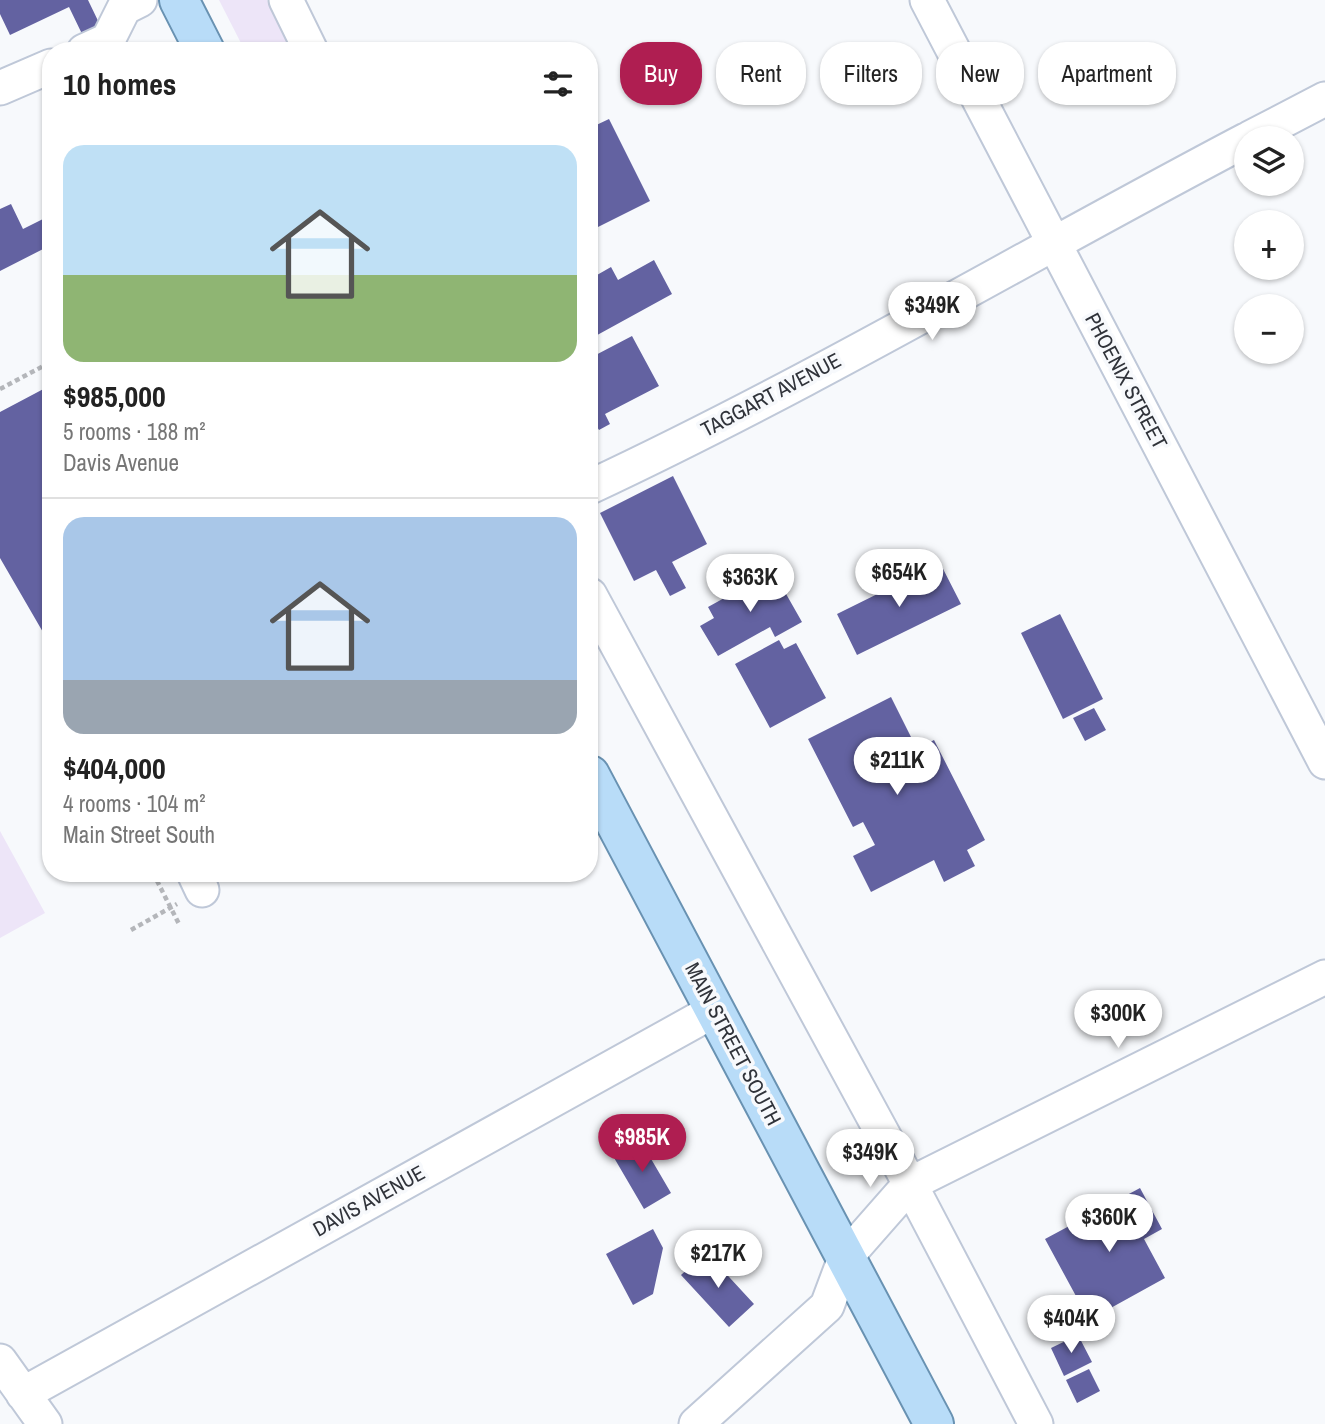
<!DOCTYPE html>
<meta charset="utf-8">
<style>
body{margin:0;font-family:"Archivo Narrow",sans-serif;background:#f2f2f2;color:#222;height:100vh;display:flex;flex-direction:column;font-size:26px;white-space:nowrap}
*{box-sizing:border-box;margin:0}
p{font-size:23px;color:#767676}
.icon{flex:none;width:38px;height:38px;fill:none;stroke:currentColor;stroke-width:2;stroke-linecap:round;stroke-linejoin:round}
.map{position:relative;flex:1;overflow:hidden}
.sheet{position:absolute;left:42px;top:42px;width:556px;height:840px;display:flex;flex-direction:column;background:#fff;border-radius:28px;box-shadow:0 2px 5px #0004}
.sheet>*{flex:none}
.banner{position:absolute;left:620px;top:42px;width:600px;height:63px;display:flex;gap:14px}
.tools{position:absolute;left:1234px;top:126px;display:grid;gap:14px}
.tools a{display:grid;place-items:center;width:70px;height:70px;border-radius:50%;background:#fff;box-shadow:0 2px 5px #0004;font-size:35px}
.price{position:absolute;translate:-50% -60px;padding:0 16px;border-radius:24px;background:#fff;color:#222;font-size:23px;line-height:46px;filter:drop-shadow(0 2px 4px #0008)}
.price::after{content:'';position:absolute;left:50%;top:42px;width:21px;height:16px;margin-left:-10px;background:inherit;clip-path:polygon(0 0,100% 0,50% 100%)}
.price.active{background:#af1e51;color:#fff}
ul{padding:0;list-style:none}
li{display:grid;align-content:center;gap:14px;height:371px;padding:0 21px}
li+li{border-top:2px solid #e0e0e0}
li span{display:grid;place-items:center;height:217px;border-radius:21px;color:#555}
li>.icon{margin-inline-start:auto}
span .icon{width:126px;height:126px;fill:#fffc;stroke-width:1}
li b{font-size:30px}
h2{display:flex;justify-content:space-between;align-items:center;height:84px;padding:0 21px;font-size:30px}
.pill{padding:0 24px;border-radius:28px;background:#fff;box-shadow:0 2px 5px #0004;font-size:24px;line-height:63px}
.pill.active{background:#af1e51;color:#fff}
.map>svg:first-child{display:block}
.green{fill:#ede5f8}
.building{fill:#6362a1}
.lines{fill:none;stroke-linecap:round;stroke-linejoin:round}
.minor-casing{stroke:#bfc8d8;stroke-width:37}
.major-casing{stroke:#6992b2;stroke-width:42}
.path{stroke:#b4b6ba;stroke-width:4.5;stroke-dasharray:5 3.5;stroke-linecap:butt}
.minor{stroke:#fff;stroke-width:33}
.major{stroke:#b8dcf8;stroke-width:38}
.labels{text-anchor:middle;stroke-width:7;stroke-linejoin:round;paint-order:stroke}
.street-label{font-size:21px;fill:#30333a;stroke:#f7f9fc}
</style>
<div class="map">
<svg width="1325" height="1424" viewBox="0 0 1325 1424">
<rect width="100%" height="100%" fill="#f7f9fc"/>
<!-- green -->
<path class="green" d="M219,0H267L293,51H245Z
M0,831L45,913L0,938Z"/>
<!-- building -->
<path class="building" d="M0,0H88L101,27L83,36L69,7L10,35L0,14Z
M609,119L650,201L590,231V128Z
M11,204L23,229L51,215V245L0,271V209Z
M654,260L672,294L590,339V279L611,267L618,280Z
M632,336L659,386L605,414L610,424L599,430L592,419L590,420V358Z
M51,385V646L0,558V412Z
M673,476L707,544L672,562L686,588L670,596L656,570L634,581L600,513Z
M940,563L961,604L857,655L837,614Z
M773,571L802,622L775,637L770,627L718,656L700,626L714,618L708,607Z
M1060,614L1103,699L1063,719L1021,633Z
M779,640L784,649L796,643L826,698L770,728L735,664Z
M891,697L917,749L934,740L985,840L967,850L975,866L944,882L934,860L871,892L853,856L875,845L863,822L853,827L808,739Z
M1094,708L1106,730L1085,741L1073,718Z
M640,1140L671,1193L644,1209L613,1156Z
M1140,1188L1162,1229L1144,1239L1165,1278L1089,1320L1045,1239Z
M653,1229L663,1248L653,1294L633,1305L606,1254Z
M706,1252L754,1304L729,1327L681,1275Z
M1078,1335L1092,1362L1064,1376L1051,1348Z
M1089,1369L1100,1391L1077,1403L1066,1380Z"/>
<g class="lines">
<!-- minor casing -->
<g class="minor-casing">
<path id="minor" d="M286,0L311,51
M927,0L1325,762
M84,51L108,40L124,8L140,0
M0,88L51,66
M1250,138L1325,99
M590,487C814,382 1027,255 1246,140
M590,595L910,1184L1036,1424
M194,873L202,890
M0,1361L45,1424
M23,1394L715,1010
M696,1424L827,1306L845,1258L910,1184L1325,977"/>
</g>
<!-- major casing -->
<g class="major-casing">
<path id="major" d="M179,0L205,51
M590,775L934,1424"/>
</g>
<!-- path -->
<path class="path" d="M0,389L51,362
M153,873L179,924
M131,930L177,904"/>
<!-- minor -->
<use href="#minor" class="minor"/>
<!-- major -->
<use href="#major" class="major"/>
</g>
<g class="labels">
<!-- street labels -->
<g class="street-label">
<text transform="translate(1126 381) rotate(62)" y="7">PHOENIX STREET</text>
<text transform="translate(771 395) rotate(-28)" y="7">TAGGART AVENUE</text>
<text transform="translate(733 1044) rotate(62)" y="7">MAIN STREET SOUTH</text>
<text transform="translate(369 1201) rotate(-29)" y="7">DAVIS AVENUE</text>
</g>
</g>
</svg>
<div class="tools">
<a><svg class="icon" aria-label="layers" viewBox="0 0 24 24"><path d="M12 4l9 5-9 5-9-5zM3 14l9 5 9-5"/></svg></a>
<a>+</a>
<a>−</a>
</div>
<b class="price" style="left:932px;top:342px">$349K</b>
<b class="price" style="left:899px;top:609px">$654K</b>
<b class="price" style="left:750px;top:614px">$363K</b>
<b class="price" style="left:897px;top:797px">$211K</b>
<b class="price" style="left:1118px;top:1050px">$300K</b>
<b class="price active" style="left:642px;top:1174px">$985K</b>
<b class="price" style="left:870px;top:1189px">$349K</b>
<b class="price" style="left:1109px;top:1254px">$360K</b>
<b class="price" style="left:718px;top:1290px">$217K</b>
<b class="price" style="left:1071px;top:1355px">$404K</b>
<div class="banner">
<a class="pill active">Buy</a>
<a class="pill">Rent</a>
<a class="pill">Filters</a>
<a class="pill">New</a>
<a class="pill">Apartment</a>
</div>
<section class="sheet">
<h2>10 homes<svg class="icon" aria-label="filters" viewBox="0 0 24 24"><path d="M4 7h16M4 17h16"/><circle cx="9" cy="7" r="2"/><circle cx="15" cy="17" r="2"/></svg></h2>
<ul>
<li><span style="background:linear-gradient(#bfe0f5 60%,#8fb573 0)"><svg class="icon" aria-label="home" viewBox="0 0 24 24"><path d="M3 11l9-7 9 7M6 9v11h12V9"/></svg></span><div><b>$985,000</b><p>5 rooms · 188 m²</p><p>Davis Avenue</p></div></li>
<li><span style="background:linear-gradient(#a9c7e8 75%,#9aa5b1 0)"><svg class="icon" aria-label="home" viewBox="0 0 24 24"><path d="M3 11l9-7 9 7M6 9v11h12V9"/></svg></span><div><b>$404,000</b><p>4 rooms · 104 m²</p><p>Main Street South</p></div></li>
</ul>
</section>
</div>
